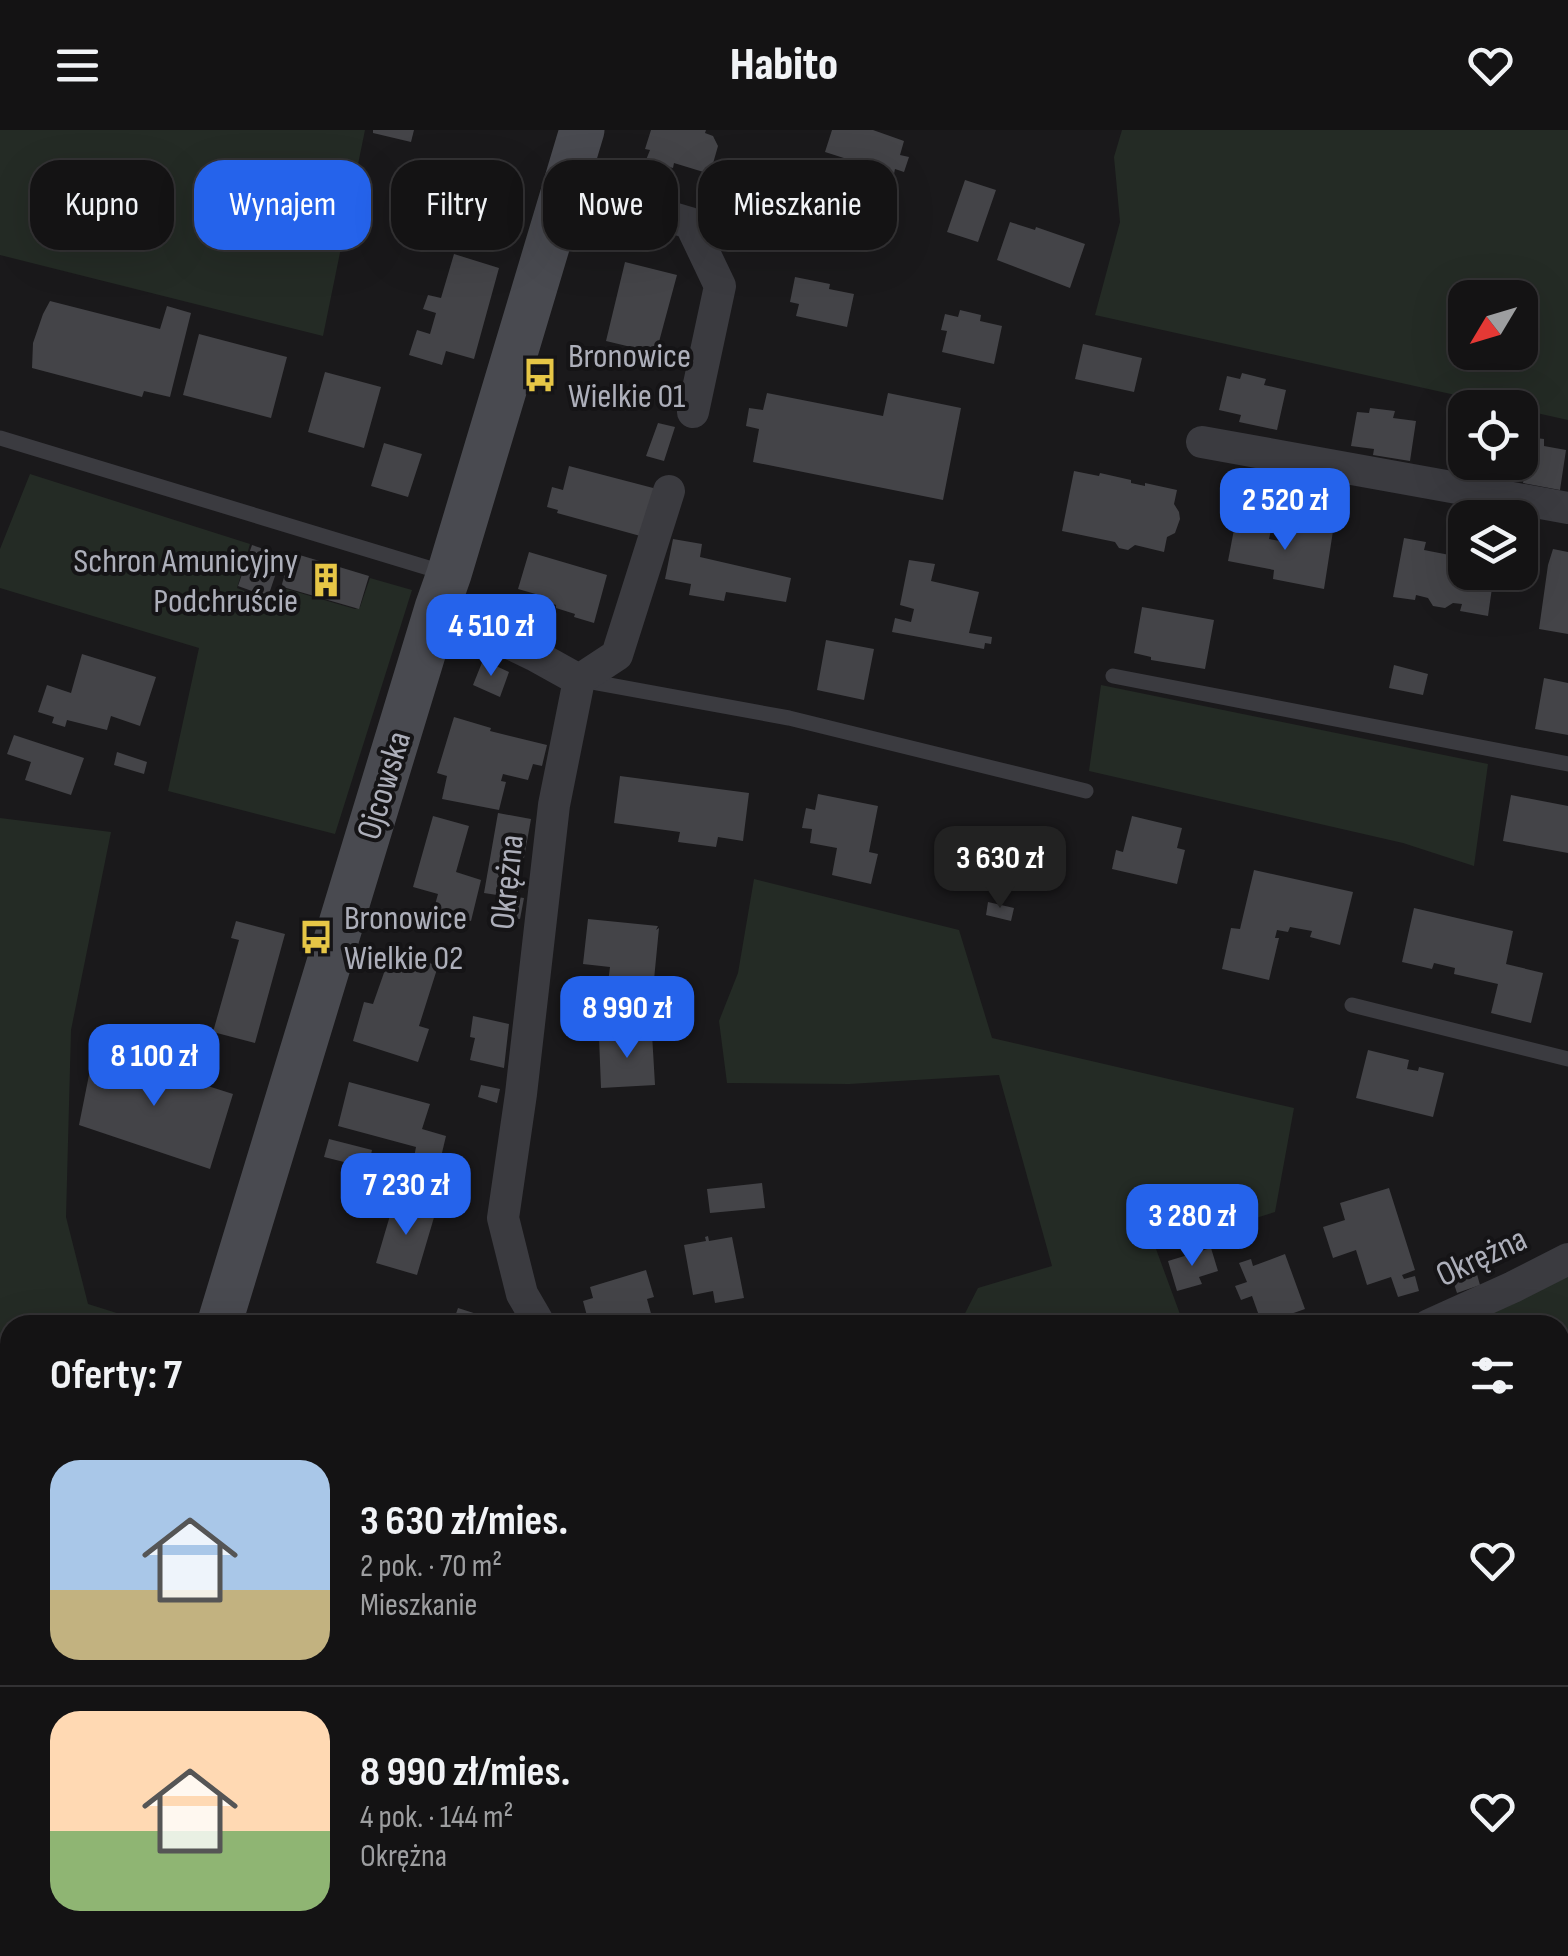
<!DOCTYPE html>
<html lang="pl">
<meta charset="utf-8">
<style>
body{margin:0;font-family:"Sofia Sans Condensed",sans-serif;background:#1d1c1d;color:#f1f3f6;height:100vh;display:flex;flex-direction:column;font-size:38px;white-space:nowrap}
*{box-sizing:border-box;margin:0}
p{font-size:32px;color:#9d9ea0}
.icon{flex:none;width:55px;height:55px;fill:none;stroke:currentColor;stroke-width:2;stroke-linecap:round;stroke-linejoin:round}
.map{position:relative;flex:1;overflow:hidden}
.sheet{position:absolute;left:0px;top:1185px;width:1570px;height:642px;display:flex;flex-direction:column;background:#141314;border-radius:30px 30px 0 0;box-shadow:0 10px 40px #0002,0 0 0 2px #333234}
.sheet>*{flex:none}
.guide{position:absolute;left:30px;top:30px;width:1000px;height:90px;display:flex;gap:20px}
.needle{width:65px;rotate:232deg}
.fabs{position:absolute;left:1448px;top:150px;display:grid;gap:20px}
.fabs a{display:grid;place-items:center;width:90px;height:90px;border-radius:20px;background:#141314;box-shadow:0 10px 40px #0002,0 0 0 2px #333234;font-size:50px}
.price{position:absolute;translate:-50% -85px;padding:0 22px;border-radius:20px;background:#2563eb;color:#fff;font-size:32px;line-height:65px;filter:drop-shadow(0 2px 5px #0008)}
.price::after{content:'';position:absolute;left:50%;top:60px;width:30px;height:22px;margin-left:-15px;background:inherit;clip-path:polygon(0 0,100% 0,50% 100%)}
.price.selected{background:#222;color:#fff}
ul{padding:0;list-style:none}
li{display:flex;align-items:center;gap:30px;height:250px;padding:0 50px}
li+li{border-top:2px solid #333234}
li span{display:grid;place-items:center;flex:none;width:280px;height:200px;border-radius:30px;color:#555}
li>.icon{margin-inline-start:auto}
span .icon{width:120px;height:120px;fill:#fffc;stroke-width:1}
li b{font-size:42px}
h2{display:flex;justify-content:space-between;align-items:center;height:120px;padding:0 50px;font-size:42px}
.pill{padding:0 35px;border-radius:30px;background:#141314;box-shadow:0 10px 40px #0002,0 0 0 2px #333234;font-size:35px;line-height:90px}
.pill.selected{background:#2563eb;color:#fff}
header{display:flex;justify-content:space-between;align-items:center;height:130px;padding:0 50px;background:#141314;font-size:45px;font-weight:800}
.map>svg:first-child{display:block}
.green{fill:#242b25;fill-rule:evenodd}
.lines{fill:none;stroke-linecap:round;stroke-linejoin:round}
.stream{stroke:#30363f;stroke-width:11}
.building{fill:#444448}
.lane{stroke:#3b3b40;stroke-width:15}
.street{stroke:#3b3b40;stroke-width:32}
.secondary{stroke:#494a50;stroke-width:45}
.labels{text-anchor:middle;stroke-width:8;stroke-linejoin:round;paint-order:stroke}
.poi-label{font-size:35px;fill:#adafba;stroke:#151416;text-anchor:start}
.street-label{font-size:35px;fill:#adafba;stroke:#151416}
</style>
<header><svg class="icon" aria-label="menu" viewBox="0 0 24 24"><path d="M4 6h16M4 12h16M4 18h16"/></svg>Habito<svg class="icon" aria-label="heart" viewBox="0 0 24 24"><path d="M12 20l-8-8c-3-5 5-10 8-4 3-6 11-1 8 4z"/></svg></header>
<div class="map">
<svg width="1568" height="1826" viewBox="0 0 1568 1826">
<rect width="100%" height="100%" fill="#1a191b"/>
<!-- green -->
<path class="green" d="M0,0H365L323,206L0,125Z
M1122,0H1568V290L1095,185L1120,92L1114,27ZM1465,168H1520V222H1465Z
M30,344L250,414L237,458L277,474L283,458L355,479L360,477L370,448L412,460L335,704L168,661L199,518L0,458V419Z
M1101,555L1488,634L1474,736L1403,713L1089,641Z
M0,688L111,702L71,900L66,1087L88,1174L155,1195H10V1352L2,1354L0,1352Z
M754,749L959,800L992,908L1294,978L1275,1082L1156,1119L1184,1195H959L978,1158L1052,1136L999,945L849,954L727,953L719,891L738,843Z
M1568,1146V1826H0V1557L5,1547L10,1544V1818H1560V1195H1481L1480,1189Z"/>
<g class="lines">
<!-- stream -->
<path class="stream" d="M0,1795L10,1798
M73,1818L90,1826"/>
</g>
<!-- building -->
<path class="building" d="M373,0H414L411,12L373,3Z
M651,0H706L705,3L713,6L718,16L710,44L674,33L673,38L646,30L650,20L645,19Z
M832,0H873L904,11L900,25L909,27L904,42L895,39L894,44L825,22Z
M965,50L996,60L978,112L947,102Z
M463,62L495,71L480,120L448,110Z
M1010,92L1035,100L1036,97L1085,114L1070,158L997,130Z
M454,124L499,138L474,229L446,221L442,235L409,225L417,200L430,204L436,183L423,179L428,165L441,168Z
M625,132L677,145L656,223L606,211Z
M795,147L830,154L829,159L854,164L847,197L796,186L799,174L790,172Z
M50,171L160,199L167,176L191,183L170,267L144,261L142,267L32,238L33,213L43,184Z
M960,180L981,185L980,191L1002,196L994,234L942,222L947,201L941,200L945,184L958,187Z
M199,204L287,227L271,288L183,265Z
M1083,214L1142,228L1134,262L1075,249Z
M325,242L381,257L364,318L308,302Z
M1242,243L1266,249L1264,255L1286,260L1277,300L1239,292L1241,285L1219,280L1227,246L1240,249Z
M767,263L883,286L888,263L961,278L943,370L753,332L759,299L746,296L749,278L763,280Z
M1370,278L1395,281L1393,288L1416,291L1410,331L1373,325L1374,319L1351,316L1357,282L1369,283Z
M658,293L675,297L664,331L646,326Z
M1521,306L1544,309V316L1566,320L1560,360L1523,353L1524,347L1501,344L1503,332H1520Z
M384,313L422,324L408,367L371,356Z
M569,336L657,359L644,407L557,383L558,380L547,377L552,357L563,360Z
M1074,341L1099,346L1100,343L1131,350V353L1145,356V353L1177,360L1174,374L1179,382L1180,389L1175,403L1167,407L1164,422L1135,415L1128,420L1119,418L1115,412L1062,401Z
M1283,392L1333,401L1324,459L1273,449L1274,440L1228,431L1235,394L1271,400L1269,409L1280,411Z
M1404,408L1426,412L1424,420L1465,428V442H1494L1488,447L1486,457L1492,458L1488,486L1460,481L1462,474L1453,473L1445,478L1433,476L1428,468L1416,465L1415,470L1393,467Z
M673,409L702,414L700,427L791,448L786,472L726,462L724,471L689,465L691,454L665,449Z
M252,415L282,425L268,467L238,456Z
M1553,419L1568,422V504L1539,499L1548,435Z
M529,422L607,445L594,493L574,487L575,484L556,478V475L538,469L539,465L518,459Z
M293,423L369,446L359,479L283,457L282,454L291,424Z
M909,430L935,434L931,451L979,462L969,503L992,507L991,514L985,513L984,519L892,502L895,488L911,492L914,479L900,475Z
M1142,477L1214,490L1205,539L1151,530V527L1134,523Z
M826,510L874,519L864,570L817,560Z
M82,524L156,547L140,596L111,586L107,600L67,590L65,597L52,593L54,587L38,582L47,555L71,563Z
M483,530L509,542L500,567L473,555Z
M1394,535L1428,544L1423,565L1389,558Z
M1544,548L1568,553V605L1535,599Z
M454,587L491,598L490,601L547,615L542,636L533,634L528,650L503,644L501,651L506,652L499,680L442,669L447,646L437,643Z
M14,605L84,628L71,665L25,650L31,632L7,624Z
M117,622L147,632L144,644L114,635Z
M620,646L749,663L743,711L718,707L716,717L678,712L680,702L614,693Z
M818,664L878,676L869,722L878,724L871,754L832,745L837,718L810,713L812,699L802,698L806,678L815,680Z
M1511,665L1568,676V723L1503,711Z
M498,683L531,689L517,767L524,768L520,789L494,785L497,765L484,763Z
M433,686L469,696L456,742L481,750L471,791L433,782L438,764L413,757Z
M1132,686L1182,698L1177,718L1185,720L1177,754L1112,739L1116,720L1123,722Z
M1254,740L1353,762L1340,815L1310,807L1312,801L1290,797L1288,802L1277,800L1275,808H1279L1269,850L1222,839L1231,798L1240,799Z
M988,772L1014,778L1011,791L986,785Z
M1414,778L1513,801L1506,834L1543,843L1531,893L1491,883L1498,854L1454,844L1455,838L1434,833L1432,839L1402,832Z
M588,789L658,796L656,800L659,798L653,860L608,853L610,837L583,834Z
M236,791L285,804L255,913L213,902L239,810L231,808Z
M392,820L438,836L419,896L429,899L418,932L353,911L364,872L373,874Z
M605,873L637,877L635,894L618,892L617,898L603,896Z
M473,886L509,894L504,938L470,930L475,908L470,907Z
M652,904L655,955L601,958L599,907Z
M94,920L233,964L210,1039L79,995Z
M1368,920L1409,930L1407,939L1418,941L1419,937L1444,943L1433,987L1356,968Z
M349,952L430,974L422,999L446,1006L441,1027L455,1031L449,1051L411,1043L416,1017L338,996Z
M481,955L500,959L497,973L478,967Z
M329,1009L372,1020L368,1038L324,1027Z
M762,1053L765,1078L710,1083L707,1059Z
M1389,1058L1415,1140L1402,1145L1404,1149L1415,1146L1419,1161L1398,1167L1391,1147L1367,1155L1356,1120L1333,1128L1323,1097L1345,1090L1340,1073Z
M394,1072L435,1084L417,1145L376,1133Z
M708,1106L709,1111L732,1107L744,1168L715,1173L713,1161L693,1165L684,1115L706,1111L705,1107Z
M1211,1118L1218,1141L1199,1147L1202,1154L1177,1161L1168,1131Z
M1285,1124L1305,1179L1262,1194L1252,1166L1241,1170L1235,1156L1247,1152L1239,1133L1251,1129L1253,1136Z
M1475,1137L1480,1155L1457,1163L1451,1145Z
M646,1140L654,1167L647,1169L652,1187L659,1185L662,1195H601L598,1183L587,1186L583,1171L593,1168L590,1157Z
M458,1178L508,1194V1195H452Z
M774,1183L777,1195H742L741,1191Z"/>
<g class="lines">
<!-- lane -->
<path class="lane" d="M0,308L445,443
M1113,546L1568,634
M587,551L789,588L1086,661
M1352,875L1568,929"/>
<!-- street -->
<path class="street" d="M565,56L690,93L720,156L693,282
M1202,312L1568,378
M437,478L534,525L579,550L554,675L521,964L503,1088L522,1164L540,1195
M579,550L617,525L669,361
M1429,1195L1513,1157L1568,1129"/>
<!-- secondary -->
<path class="secondary" d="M219,1195L437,478L449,444L582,0
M0,1414L10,1413
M0,1496L10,1494"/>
</g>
<!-- icons -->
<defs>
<g id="bus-bare" transform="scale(2.7)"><path d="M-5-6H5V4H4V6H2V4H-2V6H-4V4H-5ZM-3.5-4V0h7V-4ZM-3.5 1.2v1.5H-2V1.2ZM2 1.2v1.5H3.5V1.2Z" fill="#e6c646" stroke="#151416" stroke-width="2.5" paint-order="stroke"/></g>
<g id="building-bare" transform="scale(2.7)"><path d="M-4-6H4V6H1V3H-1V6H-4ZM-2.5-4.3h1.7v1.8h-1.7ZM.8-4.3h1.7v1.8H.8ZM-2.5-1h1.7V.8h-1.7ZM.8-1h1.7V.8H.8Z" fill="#e6c646" stroke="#151416" stroke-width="2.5" paint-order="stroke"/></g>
</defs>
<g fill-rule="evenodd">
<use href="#bus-bare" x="540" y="245"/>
<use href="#building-bare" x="326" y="450"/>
<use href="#bus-bare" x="316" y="807"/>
</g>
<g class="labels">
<!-- poi labels -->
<g class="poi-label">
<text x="568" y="237">Bronowice<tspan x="568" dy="40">Wielkie 01</tspan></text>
<text x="298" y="442" text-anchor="end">Schron Amunicyjny<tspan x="298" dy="40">Podchruście</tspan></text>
<text x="344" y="799">Bronowice<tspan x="344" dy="40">Wielkie 02</tspan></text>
</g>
<!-- street labels -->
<g class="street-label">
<text transform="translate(383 655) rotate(-73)" y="12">Ojcowska</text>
<text transform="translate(506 752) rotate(-84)" y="12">Okrężna</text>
<text transform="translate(1481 1126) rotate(-25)" y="12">Okrężna</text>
</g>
</g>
</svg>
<div class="fabs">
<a><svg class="needle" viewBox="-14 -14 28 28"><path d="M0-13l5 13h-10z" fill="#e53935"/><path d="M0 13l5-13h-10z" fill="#9d9ea0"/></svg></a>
<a><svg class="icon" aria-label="locate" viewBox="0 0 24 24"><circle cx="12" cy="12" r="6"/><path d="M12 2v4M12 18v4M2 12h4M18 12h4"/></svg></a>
<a><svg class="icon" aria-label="layers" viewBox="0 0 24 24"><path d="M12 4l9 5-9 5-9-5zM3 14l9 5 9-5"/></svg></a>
</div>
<b class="price" style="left:1285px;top:423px">2 520 zł</b>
<b class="price" style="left:491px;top:549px">4 510 zł</b>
<b class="price selected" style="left:1000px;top:781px">3 630 zł</b>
<b class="price" style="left:627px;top:931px">8 990 zł</b>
<b class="price" style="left:154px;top:979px">8 100 zł</b>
<b class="price" style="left:406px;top:1108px">7 230 zł</b>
<b class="price" style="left:1192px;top:1139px">3 280 zł</b>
<div class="guide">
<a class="pill">Kupno</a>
<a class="pill selected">Wynajem</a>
<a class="pill">Filtry</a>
<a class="pill">Nowe</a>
<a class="pill">Mieszkanie</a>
</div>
<section class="sheet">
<h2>Oferty: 7<svg class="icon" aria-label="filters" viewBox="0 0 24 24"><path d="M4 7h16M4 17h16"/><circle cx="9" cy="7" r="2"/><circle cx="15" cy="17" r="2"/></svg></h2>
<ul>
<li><span style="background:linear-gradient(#a9c7e8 65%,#c2b280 0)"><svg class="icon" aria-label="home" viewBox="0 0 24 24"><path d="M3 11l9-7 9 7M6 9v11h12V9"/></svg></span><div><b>3 630 zł/mies.</b><p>2 pok. · 70 m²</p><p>Mieszkanie</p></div><svg class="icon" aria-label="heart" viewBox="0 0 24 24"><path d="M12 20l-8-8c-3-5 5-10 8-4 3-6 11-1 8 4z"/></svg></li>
<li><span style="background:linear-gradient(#ffd9b3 60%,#8fb573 0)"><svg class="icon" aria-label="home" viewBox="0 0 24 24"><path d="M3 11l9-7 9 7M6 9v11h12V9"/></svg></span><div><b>8 990 zł/mies.</b><p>4 pok. · 144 m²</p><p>Okrężna</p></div><svg class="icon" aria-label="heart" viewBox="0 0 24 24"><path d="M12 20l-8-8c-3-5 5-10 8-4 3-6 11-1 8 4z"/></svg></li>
</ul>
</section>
</div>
